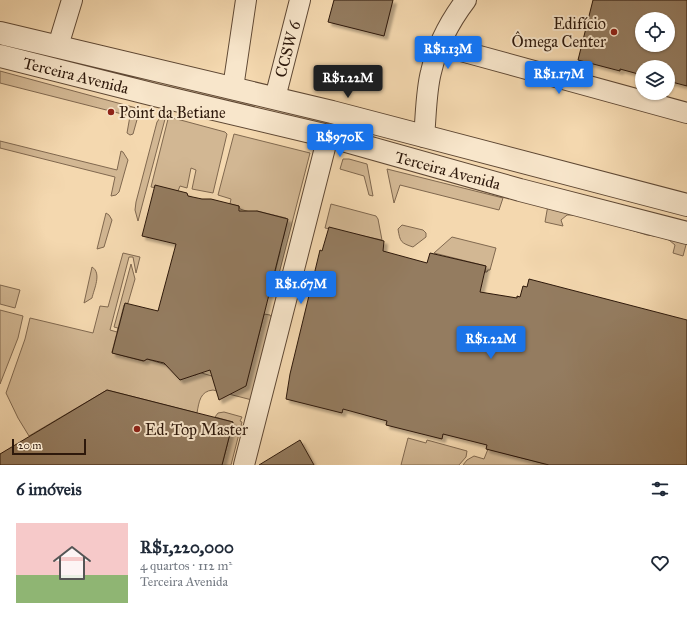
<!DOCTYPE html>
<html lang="pt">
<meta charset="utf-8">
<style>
body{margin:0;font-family:"IM FELL Great Primer",serif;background:#f2f2f3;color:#1f2937;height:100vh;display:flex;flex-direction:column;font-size:15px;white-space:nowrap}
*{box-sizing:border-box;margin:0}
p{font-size:13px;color:#747a83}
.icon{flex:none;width:22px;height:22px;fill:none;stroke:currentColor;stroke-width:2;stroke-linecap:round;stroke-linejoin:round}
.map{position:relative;height:465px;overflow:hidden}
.sheet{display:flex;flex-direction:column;background:#fff;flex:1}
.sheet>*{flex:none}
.buttons{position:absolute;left:635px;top:12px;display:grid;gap:8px}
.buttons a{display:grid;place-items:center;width:40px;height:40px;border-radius:50%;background:#fff;box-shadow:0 1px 3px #0004;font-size:20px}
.scale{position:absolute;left:12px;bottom:10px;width:74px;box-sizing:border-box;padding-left:4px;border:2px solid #2d180b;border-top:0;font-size:11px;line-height:14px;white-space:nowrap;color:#2d180b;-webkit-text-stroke:3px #f8e6cb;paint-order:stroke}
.price{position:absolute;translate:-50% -34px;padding:0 9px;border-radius:4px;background:#1a73e8;color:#fff;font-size:13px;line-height:26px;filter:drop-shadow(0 1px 2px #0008)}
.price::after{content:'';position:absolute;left:50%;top:24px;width:12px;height:9px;margin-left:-6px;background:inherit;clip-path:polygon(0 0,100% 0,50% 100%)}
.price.current{background:#222;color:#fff}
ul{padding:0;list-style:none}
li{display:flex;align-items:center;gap:12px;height:100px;padding:0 16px}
li span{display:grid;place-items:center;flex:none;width:112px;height:80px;border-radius:0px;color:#555}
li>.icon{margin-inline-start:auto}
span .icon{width:48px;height:48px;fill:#fffc;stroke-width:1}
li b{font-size:17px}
h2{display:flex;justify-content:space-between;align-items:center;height:48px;padding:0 16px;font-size:17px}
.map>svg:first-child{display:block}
.green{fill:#d2b793;stroke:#80684f}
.building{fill:#947c60;stroke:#2d180b;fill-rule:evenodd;filter:url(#shadow)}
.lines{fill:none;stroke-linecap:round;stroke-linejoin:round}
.minor-casing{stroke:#5f4834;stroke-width:22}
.tertiary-casing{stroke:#5f4834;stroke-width:24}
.minor{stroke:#f8e6cb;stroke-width:20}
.tertiary{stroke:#f8e6cb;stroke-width:22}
.poi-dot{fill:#8f2418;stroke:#f8e6cb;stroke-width:1.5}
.labels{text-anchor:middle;stroke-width:4;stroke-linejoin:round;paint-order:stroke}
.poi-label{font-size:16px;fill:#2d180b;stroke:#f8e6cb;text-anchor:start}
.street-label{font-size:16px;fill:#2d180b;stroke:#f8e6cb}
</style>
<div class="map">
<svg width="687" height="465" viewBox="0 0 687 465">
<defs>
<filter id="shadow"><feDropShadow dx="3.5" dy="3.5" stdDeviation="1" flood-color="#0004"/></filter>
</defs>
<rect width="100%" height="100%" fill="#f4d8af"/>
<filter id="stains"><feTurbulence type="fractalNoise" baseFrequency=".005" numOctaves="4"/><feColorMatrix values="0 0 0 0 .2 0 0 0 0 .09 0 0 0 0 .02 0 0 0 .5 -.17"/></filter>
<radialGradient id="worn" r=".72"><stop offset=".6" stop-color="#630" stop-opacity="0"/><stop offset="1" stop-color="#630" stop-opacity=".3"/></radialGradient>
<!-- green -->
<path class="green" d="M0,71L140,109L133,134L130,135L127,133L130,116L0,83Z
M162,115L225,132L227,134L213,193L192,189L196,170L191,168L187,188L180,186L178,191L151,187L168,119H165L138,221L135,210L136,202L157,122Z
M234,134L310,153L274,293L270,292L280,252L279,241L283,239L287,221L286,218L257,211L253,213L240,209L239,206L230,204L231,199L218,195Z
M0,141L117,170L121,151L123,152L128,160L119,192L116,195L111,196L115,177L0,148Z
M343,159H349L367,164L373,196L369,195L364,176L340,169Z
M387,169L503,198L499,210L400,185L394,203Z
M331,204L376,216L378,219L382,240L325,228Z
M548,205L687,241L683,256L673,253L675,245L669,240L661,237L647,235L618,226L575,215H567L561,220L563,226L545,222Z
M106,213L109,215L112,220L104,247L97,249Z
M402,225L423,230L426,233V237L413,247C401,243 400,242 398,229Z
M452,237L496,248L490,270H488L487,272H485L486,266L434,253Z
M123,253L140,257L136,273L133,257H129L110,330L117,332L118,328L114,327L131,264L135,279L128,303L124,305L112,352L113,353L143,361L147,359L167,365L168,367L196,375L198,372L212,376L213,379L254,354L264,314L270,315L272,318L252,400L213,390C200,391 199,402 197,413L107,390L29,436L18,418L6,393L25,339L30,318L93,333L100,306L108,307Z
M92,267C102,273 94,289 92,298L84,303Z
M0,285L20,290L15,308L0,304Z
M0,310L23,316L18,338L0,384Z
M224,412L242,417L240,421L242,422L231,465H222L233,422L215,417L218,413Z
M408,438L426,443L427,440L467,451L466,457L459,465H401Z
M488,449L549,465H463L467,460L474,456L484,459Z"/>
<!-- building -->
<path class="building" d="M334,0H393L384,36L328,22Z
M593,0H687V86L668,81V67H642V75L620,69V71L578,60ZM642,19H668V45H642Z
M155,185L187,193L188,196L202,199H211L239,206V211H257L288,219L246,386L219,400L210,370L180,380L164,363L147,359L144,361L112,353L125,303L158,311L176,244L142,236Z
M329,227L384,241L383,251L427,263L430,253L486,266L480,292L517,298V296L520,297L523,286L527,287L529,279L687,320V465H549L486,449L487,445L443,434L442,439L386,425L387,421L343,409L342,413L286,399L290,374L320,250L322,251Z
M107,390L233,422L222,465H0V454Z
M300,440L314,465H259Z"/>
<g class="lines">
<!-- minor casing -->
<g class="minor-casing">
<path id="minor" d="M439,45L687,113
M58,46L72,0
M233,88L246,0
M275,98L300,0
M424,137C426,116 426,91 431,72C437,46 450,21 466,0
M244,465L328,136"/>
</g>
<!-- tertiary casing -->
<g class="tertiary-casing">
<path id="tertiary" d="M0,33L332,112L687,205
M0,56L155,95L328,136L520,190L687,233"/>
</g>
<!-- minor -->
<use href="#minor" class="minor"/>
<!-- tertiary -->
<use href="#tertiary" class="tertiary"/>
</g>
<!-- markers -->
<g class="poi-dot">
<circle cx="614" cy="32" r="4"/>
<circle cx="111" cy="112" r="4"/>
<circle cx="137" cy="429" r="4"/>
</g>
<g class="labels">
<!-- poi labels -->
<g class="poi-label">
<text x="606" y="29" text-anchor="end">Edifício<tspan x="606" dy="18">Ômega Center</tspan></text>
<text x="119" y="118">Point da Betiane</text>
<text x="145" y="435">Ed. Top Master</text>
</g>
<!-- street labels -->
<g class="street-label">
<text transform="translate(287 49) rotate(-75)" y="6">CCSW 6</text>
<text transform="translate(76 75) rotate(14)" y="6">Terceira Avenida</text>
<text transform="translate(448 170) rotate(15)" y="6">Terceira Avenida</text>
</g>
</g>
<rect width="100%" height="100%" filter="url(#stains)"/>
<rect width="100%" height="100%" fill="url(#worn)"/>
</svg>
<div class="buttons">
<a><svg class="icon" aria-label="locate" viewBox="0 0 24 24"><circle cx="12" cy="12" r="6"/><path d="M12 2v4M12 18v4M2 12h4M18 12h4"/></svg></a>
<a><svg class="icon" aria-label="layers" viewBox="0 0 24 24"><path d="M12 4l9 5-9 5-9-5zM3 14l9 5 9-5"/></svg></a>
</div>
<div class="scale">20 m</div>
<b class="price" style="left:448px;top:70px">R$1.13M</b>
<b class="price" style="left:559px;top:95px">R$1.17M</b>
<b class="price current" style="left:348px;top:99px">R$1.22M</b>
<b class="price" style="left:340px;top:158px">R$970K</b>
<b class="price" style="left:301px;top:305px">R$1.67M</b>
<b class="price" style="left:491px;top:360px">R$1.22M</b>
</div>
<section class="sheet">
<h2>6 imóveis<svg class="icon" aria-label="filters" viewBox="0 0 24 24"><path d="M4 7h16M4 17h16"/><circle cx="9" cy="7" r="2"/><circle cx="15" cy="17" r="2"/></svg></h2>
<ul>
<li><span style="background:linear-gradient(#f6c9c9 65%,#8fb573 0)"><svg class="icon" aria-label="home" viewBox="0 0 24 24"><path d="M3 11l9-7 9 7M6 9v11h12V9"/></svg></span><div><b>R$1,220,000</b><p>4 quartos · 112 m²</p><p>Terceira Avenida</p></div><svg class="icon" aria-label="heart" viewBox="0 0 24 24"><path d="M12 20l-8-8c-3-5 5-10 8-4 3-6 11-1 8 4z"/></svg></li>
</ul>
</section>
